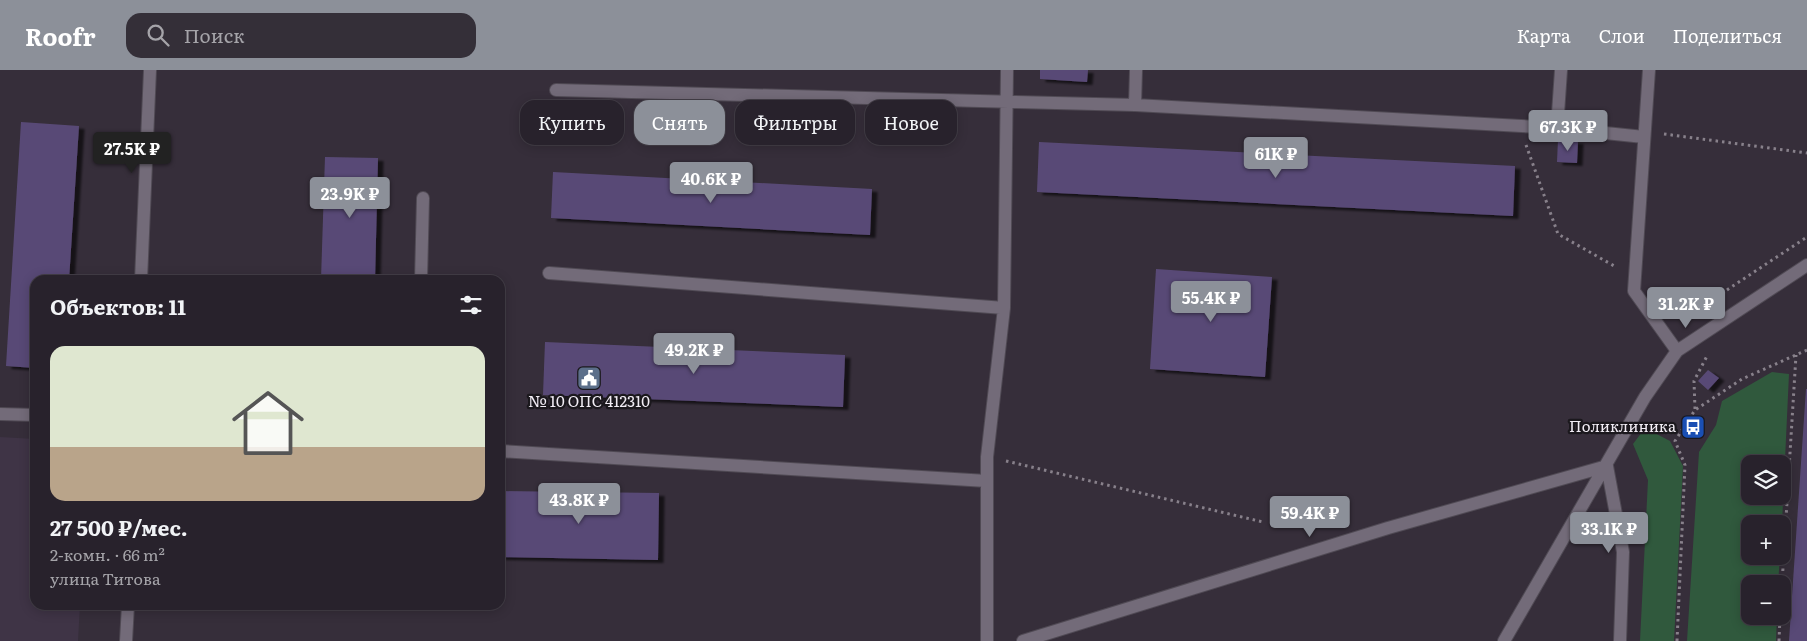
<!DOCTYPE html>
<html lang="ru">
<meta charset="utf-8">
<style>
body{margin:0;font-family:Literata,serif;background:#342f38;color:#f1f3f6;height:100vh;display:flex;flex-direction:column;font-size:19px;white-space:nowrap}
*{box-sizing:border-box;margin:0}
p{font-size:16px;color:#a5a4a9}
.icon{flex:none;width:28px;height:28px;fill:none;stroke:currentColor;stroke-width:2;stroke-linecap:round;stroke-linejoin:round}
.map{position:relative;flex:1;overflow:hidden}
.sheet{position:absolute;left:30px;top:205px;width:475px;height:335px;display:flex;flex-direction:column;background:#28222c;border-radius:15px;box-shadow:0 2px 12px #0003,0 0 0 1px #443f48}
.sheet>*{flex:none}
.hud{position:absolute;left:520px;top:30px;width:475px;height:45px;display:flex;gap:10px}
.tools{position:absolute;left:1741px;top:385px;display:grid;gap:10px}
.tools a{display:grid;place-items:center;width:50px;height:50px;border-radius:10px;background:#28222c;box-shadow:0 2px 12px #0003,0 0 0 1px #443f48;font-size:25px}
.price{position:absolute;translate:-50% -42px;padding:0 11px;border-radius:5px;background:#8c9099;color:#fff;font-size:16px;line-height:32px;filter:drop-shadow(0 1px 2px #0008)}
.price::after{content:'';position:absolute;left:50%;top:30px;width:15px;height:11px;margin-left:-8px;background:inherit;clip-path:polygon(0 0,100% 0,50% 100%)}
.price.active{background:#222;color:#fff}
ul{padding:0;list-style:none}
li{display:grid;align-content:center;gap:10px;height:265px;padding:0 20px}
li+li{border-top:1px solid #443f48}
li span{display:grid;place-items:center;height:155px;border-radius:15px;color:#555}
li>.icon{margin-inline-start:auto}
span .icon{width:90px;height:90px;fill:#fffc;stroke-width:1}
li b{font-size:21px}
h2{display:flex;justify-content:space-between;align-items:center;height:60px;padding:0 20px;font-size:21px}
.chip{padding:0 18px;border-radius:15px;background:#28222c;box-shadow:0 2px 12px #0003,0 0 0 1px #443f48;font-size:18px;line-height:45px}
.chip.active{background:#8c9099;color:#fff}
header{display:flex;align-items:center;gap:30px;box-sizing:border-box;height:70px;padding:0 25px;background:#8c9099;color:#fff}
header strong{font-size:24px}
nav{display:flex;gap:28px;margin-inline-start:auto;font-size:18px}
.search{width:350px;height:45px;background:#342f38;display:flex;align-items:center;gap:12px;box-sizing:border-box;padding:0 18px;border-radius:15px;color:#a5a4a9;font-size:19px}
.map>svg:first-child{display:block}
.built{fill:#3f3446}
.green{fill:#30593d;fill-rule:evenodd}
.building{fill:#594a76;filter:url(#shadow)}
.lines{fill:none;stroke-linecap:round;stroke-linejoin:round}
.minor-casing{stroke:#504a54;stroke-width:14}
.path{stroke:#88818b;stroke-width:3;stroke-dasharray:2.5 4;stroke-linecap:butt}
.minor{stroke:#736b79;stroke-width:12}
.labels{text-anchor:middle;stroke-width:4.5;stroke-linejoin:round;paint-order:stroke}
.poi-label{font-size:15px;fill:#f2edf5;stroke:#1b181d}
</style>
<header>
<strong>Roofr</strong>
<div class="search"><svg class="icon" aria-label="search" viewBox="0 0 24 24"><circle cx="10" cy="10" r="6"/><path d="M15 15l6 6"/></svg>Поиск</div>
<nav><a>Карта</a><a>Слои</a><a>Поделиться</a></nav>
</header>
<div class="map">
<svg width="1807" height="571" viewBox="0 0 1807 571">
<defs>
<filter id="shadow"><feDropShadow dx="5.5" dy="3" stdDeviation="1" flood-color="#0009"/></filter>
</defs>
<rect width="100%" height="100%" fill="#362e3a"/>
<!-- built -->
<path class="built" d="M0,367L35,369V535H80L78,571H0Z"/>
<!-- green -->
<path class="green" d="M1772,302L1789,304L1782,454H1750V486H1780L1778,514H1750V546H1777L1776,571H1687L1699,382L1716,355L1722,331ZM1750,394H1782V426H1750Z
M1645,358L1670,371L1683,396L1674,571H1640L1648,410L1633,374Z"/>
<!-- building -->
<path class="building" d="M1040,0H1088L1087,12L1040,9Z
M21,52L79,56L69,210H35V298L6,296Z
M1558,70L1578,71L1577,93L1557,92Z
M1039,72L1515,96L1513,146L1037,122Z
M325,87L378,88L375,210H321Z
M553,102L872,119L870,165L551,148Z
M1156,199L1272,207L1265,307L1150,299Z
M545,272L845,285L843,337L543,325Z
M1708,300L1719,308L1708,320L1698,311Z
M1806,319H1807V571H1789Z
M500,421L659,423L658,490L500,487Z"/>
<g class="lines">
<!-- minor casing -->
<g class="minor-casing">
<path id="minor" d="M1649,0L1634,221L1677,281
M556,20L1135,35L1557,58L1644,67
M1135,35L1136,0
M1557,58L1561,0
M549,203L1004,238
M141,210L150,0
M421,210L423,128
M0,344L35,345
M500,381L987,411
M126,571L128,535
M987,571V387L1004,238L1007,0
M1023,571L1388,458L1607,396L1623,482L1620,571
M1504,571L1645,327L1677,281L1807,195"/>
</g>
<!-- path -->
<path class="path" d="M1664,64L1807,83
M1526,75L1558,164L1616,197
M1689,245L1807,167
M1695,339L1694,311L1707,286
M1006,391L1263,452
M1782,514L1796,285
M1677,571L1685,395L1675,371L1695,340L1742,309L1807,280
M1779,571L1780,546"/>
<!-- minor -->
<use href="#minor" class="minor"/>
</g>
<!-- icons -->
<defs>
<g id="civic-square" transform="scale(1.25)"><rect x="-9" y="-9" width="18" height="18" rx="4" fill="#5c6f8a" stroke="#1b181d"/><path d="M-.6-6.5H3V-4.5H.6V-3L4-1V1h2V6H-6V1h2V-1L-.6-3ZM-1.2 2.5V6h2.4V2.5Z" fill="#fff"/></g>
<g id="bus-square" transform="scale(1.25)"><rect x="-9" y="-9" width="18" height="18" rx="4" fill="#1a4fb4" stroke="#1b181d"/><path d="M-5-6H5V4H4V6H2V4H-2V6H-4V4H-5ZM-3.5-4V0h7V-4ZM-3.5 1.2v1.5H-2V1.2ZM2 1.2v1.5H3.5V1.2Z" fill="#fff"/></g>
</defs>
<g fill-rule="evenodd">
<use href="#civic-square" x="589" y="308"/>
<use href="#bus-square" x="1693" y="357"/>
</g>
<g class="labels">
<!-- poi labels -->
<g class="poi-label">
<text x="589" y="337">№ 10 ОПС 412310</text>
<text x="1676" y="362" text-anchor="end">Поликлиника</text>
</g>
</g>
</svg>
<div class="tools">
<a><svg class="icon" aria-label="layers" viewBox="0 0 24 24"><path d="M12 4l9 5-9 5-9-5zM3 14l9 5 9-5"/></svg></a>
<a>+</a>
<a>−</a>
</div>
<b class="price" style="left:1568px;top:82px">67.3K ₽</b>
<b class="price active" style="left:132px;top:104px">27.5K ₽</b>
<b class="price" style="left:1276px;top:109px">61K ₽</b>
<b class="price" style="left:711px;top:134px">40.6K ₽</b>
<b class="price" style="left:350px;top:149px">23.9K ₽</b>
<b class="price" style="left:1211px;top:253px">55.4K ₽</b>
<b class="price" style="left:1686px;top:259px">31.2K ₽</b>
<b class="price" style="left:694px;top:305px">49.2K ₽</b>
<b class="price" style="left:579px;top:455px">43.8K ₽</b>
<b class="price" style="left:1310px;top:468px">59.4K ₽</b>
<b class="price" style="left:1609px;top:484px">33.1K ₽</b>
<div class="hud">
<a class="chip">Купить</a>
<a class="chip active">Снять</a>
<a class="chip">Фильтры</a>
<a class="chip">Новое</a>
</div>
<section class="sheet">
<h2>Объектов: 11<svg class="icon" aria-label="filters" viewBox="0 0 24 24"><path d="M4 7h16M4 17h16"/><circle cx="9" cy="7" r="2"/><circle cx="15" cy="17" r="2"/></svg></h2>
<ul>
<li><span style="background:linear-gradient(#dfe7d0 65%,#b9a48a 0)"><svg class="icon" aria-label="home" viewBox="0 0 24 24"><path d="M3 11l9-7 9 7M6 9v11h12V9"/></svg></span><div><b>27 500 ₽/мес.</b><p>2-комн. · 66 m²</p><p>улица Титова</p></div></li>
</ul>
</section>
</div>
